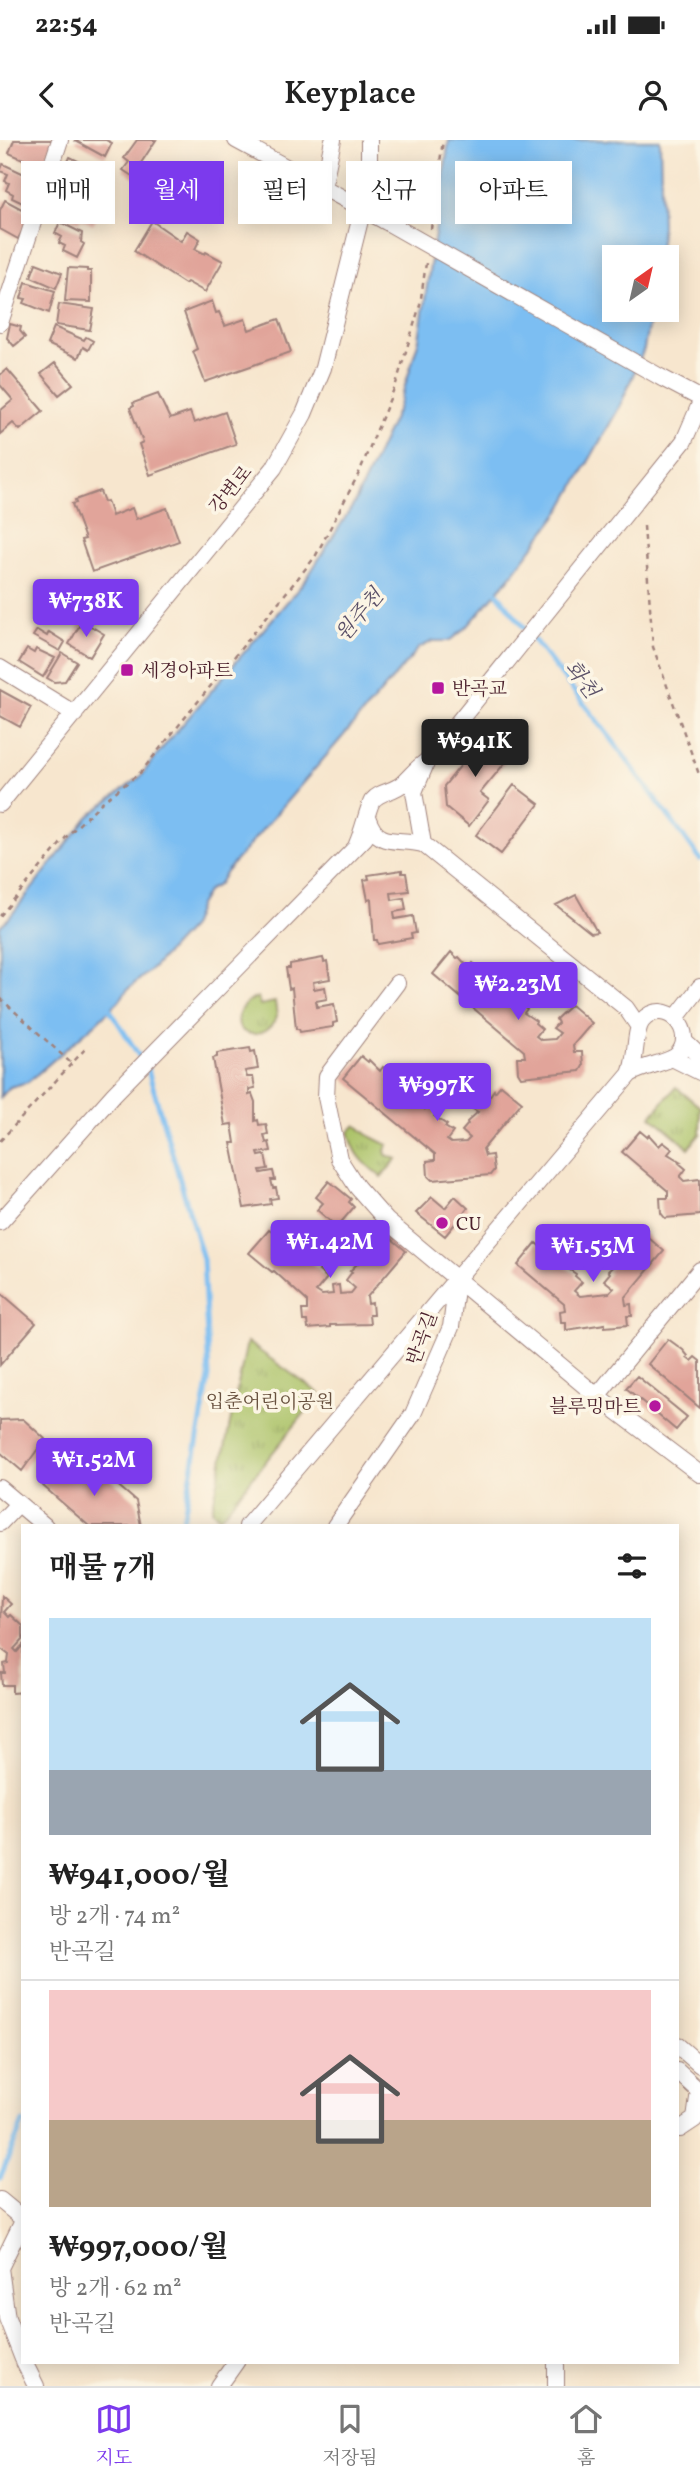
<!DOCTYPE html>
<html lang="ko">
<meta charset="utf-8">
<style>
body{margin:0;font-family:Vollkorn,"Noto Serif KR",serif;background:#f2f2f2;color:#222;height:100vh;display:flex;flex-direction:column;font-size:26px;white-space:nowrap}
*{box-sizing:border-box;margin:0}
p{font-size:23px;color:#767676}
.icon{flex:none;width:38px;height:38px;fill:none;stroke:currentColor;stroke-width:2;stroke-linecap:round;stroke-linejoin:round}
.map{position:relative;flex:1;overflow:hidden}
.details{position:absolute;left:21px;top:1384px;width:658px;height:840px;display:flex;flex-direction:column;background:#fff;border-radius:0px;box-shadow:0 4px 18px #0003}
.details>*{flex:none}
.banner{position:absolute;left:21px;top:21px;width:658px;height:63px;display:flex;gap:14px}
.needle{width:46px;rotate:34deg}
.fabs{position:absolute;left:602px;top:105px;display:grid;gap:14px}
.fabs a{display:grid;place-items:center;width:77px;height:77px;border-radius:0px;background:#fff;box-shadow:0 4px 18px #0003;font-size:35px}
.price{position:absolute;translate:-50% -60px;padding:0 16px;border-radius:7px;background:#7c3aed;color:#fff;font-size:23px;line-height:46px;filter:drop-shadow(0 2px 4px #0008)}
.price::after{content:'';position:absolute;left:50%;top:42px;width:21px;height:16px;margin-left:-10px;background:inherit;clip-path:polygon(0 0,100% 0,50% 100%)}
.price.selected{background:#222;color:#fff}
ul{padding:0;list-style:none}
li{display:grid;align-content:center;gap:14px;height:371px;padding:0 28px}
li+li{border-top:2px solid #e0e0e0}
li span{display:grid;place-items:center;height:217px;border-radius:0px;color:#555}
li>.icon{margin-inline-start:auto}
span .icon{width:126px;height:126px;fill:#fffc;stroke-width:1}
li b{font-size:30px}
h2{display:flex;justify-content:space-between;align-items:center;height:84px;padding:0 28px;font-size:30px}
.pill{padding:0 24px;border-radius:0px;background:#fff;box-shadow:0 4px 18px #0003;font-size:24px;line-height:63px}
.pill.selected{background:#7c3aed;color:#fff}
.status{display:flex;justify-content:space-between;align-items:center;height:49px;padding:0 35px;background:#fff;direction:ltr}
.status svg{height:19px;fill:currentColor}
header{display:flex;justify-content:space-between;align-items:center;height:91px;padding:0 28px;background:#fff;font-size:32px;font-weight:600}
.menu{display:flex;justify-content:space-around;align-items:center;height:98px;border-top:2px solid #e0e0e0;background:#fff;font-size:19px;color:#767676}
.menu a{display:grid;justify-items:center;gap:4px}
.menu .selected{color:#7c3aed}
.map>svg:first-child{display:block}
.grass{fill:url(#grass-tufts);stroke:#7b714a;stroke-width:2}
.water{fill:#7cbef2;stroke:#636e8e;stroke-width:2}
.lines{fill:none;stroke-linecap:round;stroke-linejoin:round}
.stream{stroke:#7cbef2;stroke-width:5}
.building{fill:#e1a49a}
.minor-casing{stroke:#a0827c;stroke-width:18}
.path{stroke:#a0827c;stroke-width:2.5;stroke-dasharray:5 5;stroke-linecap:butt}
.minor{stroke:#fff;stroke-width:16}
.minor-bridge-casing{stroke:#a0827c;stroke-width:18;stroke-linecap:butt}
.minor-bridge{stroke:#fff;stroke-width:16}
.poi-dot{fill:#b5179e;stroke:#fcf5e5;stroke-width:2.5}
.labels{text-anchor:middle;stroke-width:7;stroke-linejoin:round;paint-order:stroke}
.street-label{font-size:19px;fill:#4a1f2b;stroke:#fcf5e5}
.poi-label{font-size:19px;fill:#4a1f2b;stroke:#fcf5e5;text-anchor:start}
.park-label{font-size:19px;fill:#67503e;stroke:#fcf5e5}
.water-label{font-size:21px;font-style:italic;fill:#594f67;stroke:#fcf5e5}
</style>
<div class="status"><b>22:54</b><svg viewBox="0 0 49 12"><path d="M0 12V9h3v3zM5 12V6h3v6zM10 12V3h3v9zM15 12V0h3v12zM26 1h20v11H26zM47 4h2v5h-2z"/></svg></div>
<header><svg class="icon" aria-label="back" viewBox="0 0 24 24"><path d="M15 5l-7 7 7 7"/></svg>Keyplace<svg class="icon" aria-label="person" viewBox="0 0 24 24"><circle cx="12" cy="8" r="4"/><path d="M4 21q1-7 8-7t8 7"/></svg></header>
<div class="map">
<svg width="700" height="2246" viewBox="0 0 700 2246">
<defs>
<pattern id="grass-tufts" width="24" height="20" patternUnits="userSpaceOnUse" patternTransform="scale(1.75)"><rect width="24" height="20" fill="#acc369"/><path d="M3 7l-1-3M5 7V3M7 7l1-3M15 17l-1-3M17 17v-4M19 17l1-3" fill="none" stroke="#8e9e57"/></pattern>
</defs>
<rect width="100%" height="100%" fill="#fcf5e5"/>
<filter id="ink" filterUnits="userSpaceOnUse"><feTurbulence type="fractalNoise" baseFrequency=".0143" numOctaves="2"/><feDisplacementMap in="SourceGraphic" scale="14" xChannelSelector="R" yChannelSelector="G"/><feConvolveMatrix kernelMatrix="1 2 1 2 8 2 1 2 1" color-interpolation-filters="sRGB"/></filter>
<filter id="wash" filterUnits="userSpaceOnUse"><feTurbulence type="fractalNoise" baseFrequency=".00686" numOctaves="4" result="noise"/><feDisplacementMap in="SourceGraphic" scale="28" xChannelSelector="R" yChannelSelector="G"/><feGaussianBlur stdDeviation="1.57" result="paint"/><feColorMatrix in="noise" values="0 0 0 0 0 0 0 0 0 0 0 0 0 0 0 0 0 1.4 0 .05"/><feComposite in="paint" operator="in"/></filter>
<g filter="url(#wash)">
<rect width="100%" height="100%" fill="#f7e6ce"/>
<!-- grass -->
<path class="grass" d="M258,857L260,865L275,862L277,876C271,892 253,900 240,889C234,873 244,862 258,857Z
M676,947L700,967V994L689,1008L651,976Z
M356,985L368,995L388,1005L385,1010L386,1015L397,1019L381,1037C363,1022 355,1016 349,992Z
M247,1202L320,1254L220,1378L212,1370Z"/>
<!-- water -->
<path class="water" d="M449,0H660L662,86L658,117H614V170H651L644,209L620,266L561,370L511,436L467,487L450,501H433L419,508L226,732L218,745L208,750L199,765L191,787L153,828L128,849L119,861L96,883L28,942L10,947L0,958V786L9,778L88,677L141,636L158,613L305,441L355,362L398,269L419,199Z"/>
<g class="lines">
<!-- stream -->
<path class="stream" d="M494,449L613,601L700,719
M107,865L148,930L203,1119L209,1237L182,1386
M0,2038L23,1982"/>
</g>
<g id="blocks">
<!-- building -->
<path class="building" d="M14,0H53L45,24L39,26L9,13Z
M74,0H106L112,3L105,17Z
M137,0H156L139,26L142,28L135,38L123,30L129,22L124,18Z
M70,17L106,35L100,48L64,30Z
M3,24L33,38L25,64L12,58L13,54L6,50L9,43L5,41L8,34L0,31Z
M72,42L106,59L93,85L81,79L79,83L67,76L69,72L59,68Z
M5,60L31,74L18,99L0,89V70Z
M152,81L181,101L187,91L200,99L195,109L205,114L206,112L223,121L205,152L187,142L185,144L134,111Z
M60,82L82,93L81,102L84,104L77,118L63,111L65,106L59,103L62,97L55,93Z
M36,123L62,133L56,148L31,137Z
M68,128L87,129V131H91V162L65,161Z
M26,142L55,151L49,173L24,163L26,159L21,158Z
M212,161L216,173L219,172L225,186L245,179L249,190L279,179L291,212L205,242L193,211L197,209L184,172Z
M59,164L94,169L90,190L56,185Z
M10,184L21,187L20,191L25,197L14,206L7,198Z
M54,187L84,200L86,197L93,201L88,210L83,207L78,218L47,204Z
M55,223L73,244L59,255L41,234Z
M7,229L43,271L20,290L13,283L0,294V271L13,260L0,245V235Z
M158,254L170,279L190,272L194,283L225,272L236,304L150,335L139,304L143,302L130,268L134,266L133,263Z
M100,351L104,362L107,361L112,376L132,368L136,379L167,368L179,401L92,432L81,400L85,399L72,364L76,363L75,360Z
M82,481L104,494L90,517L69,504Z
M37,490L47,496L49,492L65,502L60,511L33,496Z
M27,509L34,513L36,509L55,518L43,537L19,522Z
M62,513L77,522L65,541L54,542L47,538Z
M0,550L31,567L20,587L0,576Z
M487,593L513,613L480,653L489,660L469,686L446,667L444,646Z
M514,645L539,664L501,714L476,695Z
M402,730V733H406L409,751L391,753L392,760L404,758L406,770L394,772L395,779L413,776L416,793L411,794L412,798L378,804L377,800H374L371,759L368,760L364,740L369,739L368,735Z
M576,755L597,792L591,793L556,765Z
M451,812L457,818L459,817L469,828L473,823L482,831L478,835L491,844L490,845L503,856L504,854L513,862L515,865L518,861L527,869L524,873L536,881L535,883L542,889L536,896L541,900L555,899L560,893L553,888L558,883L556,879L571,865L592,883L573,905L574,912H582L583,926L580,931L521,937L518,932L517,917H525L524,911L433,834Z
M323,818L324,822L327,821L330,839L313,842L314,849L325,847L327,859L316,861L317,867L334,864L337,882L333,883V887L300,892L299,889H296L292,848L289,849L286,828H290V824Z
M250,908L251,912L255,911L258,929L245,931L247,937H253L255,948L249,949V955L252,954L255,962V981L258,980L259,985L266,984L268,994L264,995L266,1003L269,1002L271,1011L258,1013L259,1016L265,1015L268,1029L260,1030L261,1033L273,1031L275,1040H271L273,1048H276L278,1058L270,1059L271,1064L244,1068L231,1003H235L232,984L225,985L213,918L217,917V913Z
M361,916L368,922L369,920L380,931L383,927L392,934L389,939L402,947L400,949L413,960L415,958L424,965L425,969L429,965L438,972L434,976L447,985L445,987L453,992L447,1000L451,1003L466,1002L470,998L462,991L468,984L467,982L478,972L473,969L481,960L485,963L494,950L495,952L501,945L522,962L483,1009L485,1016L492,1015L494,1030L490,1035L432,1040L428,1036L427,1021L435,1020V1014L343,938Z
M640,991L647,997L649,995L659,1006L663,1002L672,1009L668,1014L681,1022L679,1023L686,1029L680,1037L684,1041L700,1039V1075L665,1078L661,1073L660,1058H668V1051L622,1012Z
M329,1041L351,1059L349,1062L354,1067L337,1087L317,1070L323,1063L316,1057Z
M455,1056L468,1068L445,1096L416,1073L432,1057L445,1068Z
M269,1090L285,1100L293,1111L296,1107L305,1114L302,1118L306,1122L308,1121L320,1129L319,1131L327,1138L316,1151L322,1155L333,1154L332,1146L339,1145L340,1154L351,1153L355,1148L346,1140L352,1132L350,1131L361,1120L357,1117L365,1108L369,1111L377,1099L379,1100L385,1093L406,1111L367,1157L368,1164L372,1163L373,1175H369L370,1184L330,1185V1187L308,1189L307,1181H303L302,1170H307V1161L274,1131L272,1132L249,1113Z
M643,1093L664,1111L625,1158L626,1165L631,1164L632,1176H627L628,1185L605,1187V1184L566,1190V1182H561L560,1171L565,1170L564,1164L518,1125L536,1103L543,1109L545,1107L555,1118L558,1114L568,1122L564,1126L576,1134L575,1136L582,1142L574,1151L580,1156L609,1153L614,1148L604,1140L610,1133L608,1131L619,1121L615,1117L623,1108L627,1112L636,1099L637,1100Z
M0,1152L36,1183L0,1225Z
M668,1199L683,1210L688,1216L687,1218L691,1221L695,1217L700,1221V1268L648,1224Z
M637,1236L687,1277L676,1290L626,1248Z
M23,1279L45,1299L22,1331L0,1312V1280Z
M63,1324L75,1334L81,1328L93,1338L100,1330L136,1361L141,1386H89L43,1346Z
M2,1456L11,1464L4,1472L9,1477L11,1475L23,1486V1499L14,1509L17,1512L23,1505V1552L12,1553V1545H2L1,1533H5L4,1524L8,1523L9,1515L0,1508Z"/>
</g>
</g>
<g filter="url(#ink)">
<use href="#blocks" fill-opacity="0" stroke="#a0827c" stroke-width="2"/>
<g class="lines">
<!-- minor casing -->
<g class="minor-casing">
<path id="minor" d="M236,0L385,81
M323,48L333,0
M0,183L60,0
M662,238L700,258
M0,528L75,574
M0,664L274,328L304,274L323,228L363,68L369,26V0
M368,679C378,709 398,697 423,704L626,868L639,887
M357,704C362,694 368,668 372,661C380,651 393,652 402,644C411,636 416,628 427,621L684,301L700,264
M423,704L414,652L427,621
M397,843L327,936L326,957L339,1019L357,1047L387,1081L597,1256L700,1334
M676,878L700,847
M685,902L700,916
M672,918L700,932
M0,1082L114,954L365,698
M597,1256L700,1130
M0,1348L45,1386
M0,1383L18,1364
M247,1386L630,934C637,918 634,891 642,881C665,854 700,894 676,916C666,923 643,926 630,934
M335,1386L413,1274L451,1187L457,1141
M677,1905L700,1925
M677,1931L700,1952
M677,1989H680L695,1979L699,1951
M0,2060L23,2079
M23,2081L0,2128L7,2178L23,2219
M24,2222L36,2246
M219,2246L236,2222
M556,2246V2222"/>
</g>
<!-- path -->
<path class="path" d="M431,89L443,0
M644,386L653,507L700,637
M0,776L67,696L101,663L141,632L315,417L359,333L396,244L420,165L426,123
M0,858L72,924
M0,1001L87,907"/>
<!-- minor -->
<use href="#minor" class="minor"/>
<!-- minor-bridge casing -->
<g class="minor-bridge-casing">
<path id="minor-bridge" d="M385,81L662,238"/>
</g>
<!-- minor-bridge -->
<use href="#minor-bridge" class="minor-bridge"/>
</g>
</g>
<!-- markers -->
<g class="poi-dot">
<rect x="120" y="523" width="14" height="14" rx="3.5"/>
<rect x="431" y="541" width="14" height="14" rx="3.5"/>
<circle cx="442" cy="1083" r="7"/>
<circle cx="655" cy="1266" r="7"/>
</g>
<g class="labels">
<!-- street labels -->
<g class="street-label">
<text transform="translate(230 349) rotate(-51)" y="7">강변로</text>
<text transform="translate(421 1198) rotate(-70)" y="7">반곡길</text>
</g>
<!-- poi labels -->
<g class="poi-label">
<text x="141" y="537">세경아파트</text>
<text x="452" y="555">반곡교</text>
<text x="456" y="1090">CU</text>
<text x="641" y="1273" text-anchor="end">블루밍마트</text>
</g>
<!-- park labels -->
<g class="park-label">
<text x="270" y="1268">입춘어린이공원</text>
</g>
<!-- water labels -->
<g class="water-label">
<text transform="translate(359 475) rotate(-50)" y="7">원주천</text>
<text transform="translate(582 539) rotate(53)" y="7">화천</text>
</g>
</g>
</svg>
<div class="fabs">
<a><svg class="needle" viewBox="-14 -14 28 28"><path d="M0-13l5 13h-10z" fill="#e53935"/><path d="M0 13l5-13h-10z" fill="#767676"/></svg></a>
</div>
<b class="price" style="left:86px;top:499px">₩738K</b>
<b class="price selected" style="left:475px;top:639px">₩941K</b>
<b class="price" style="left:518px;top:882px">₩2.23M</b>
<b class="price" style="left:437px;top:983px">₩997K</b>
<b class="price" style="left:330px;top:1140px">₩1.42M</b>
<b class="price" style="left:593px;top:1144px">₩1.53M</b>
<b class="price" style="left:94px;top:1358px">₩1.52M</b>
<div class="banner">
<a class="pill">매매</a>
<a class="pill selected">월세</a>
<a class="pill">필터</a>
<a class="pill">신규</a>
<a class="pill">아파트</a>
</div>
<section class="details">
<h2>매물 7개<svg class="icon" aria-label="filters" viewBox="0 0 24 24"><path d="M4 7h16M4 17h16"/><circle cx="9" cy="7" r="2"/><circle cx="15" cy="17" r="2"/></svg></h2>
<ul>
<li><span style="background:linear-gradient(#bfe0f5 70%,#9aa5b1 0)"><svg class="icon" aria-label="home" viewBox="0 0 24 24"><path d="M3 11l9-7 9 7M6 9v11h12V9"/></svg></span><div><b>₩941,000/월</b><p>방 2개 · 74 m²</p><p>반곡길</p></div></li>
<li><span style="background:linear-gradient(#f6c9c9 60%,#b9a48a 0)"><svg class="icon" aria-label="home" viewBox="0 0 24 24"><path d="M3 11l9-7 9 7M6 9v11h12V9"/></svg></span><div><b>₩997,000/월</b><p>방 2개 · 62 m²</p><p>반곡길</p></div></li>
</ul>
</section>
</div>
<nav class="menu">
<a class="selected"><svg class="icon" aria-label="map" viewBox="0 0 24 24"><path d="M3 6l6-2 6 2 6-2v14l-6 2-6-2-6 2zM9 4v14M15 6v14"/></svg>지도</a>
<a><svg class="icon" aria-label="saved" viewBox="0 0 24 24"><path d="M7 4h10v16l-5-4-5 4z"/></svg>저장됨</a>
<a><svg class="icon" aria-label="home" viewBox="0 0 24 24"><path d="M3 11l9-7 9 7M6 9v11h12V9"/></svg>홈</a>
</nav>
